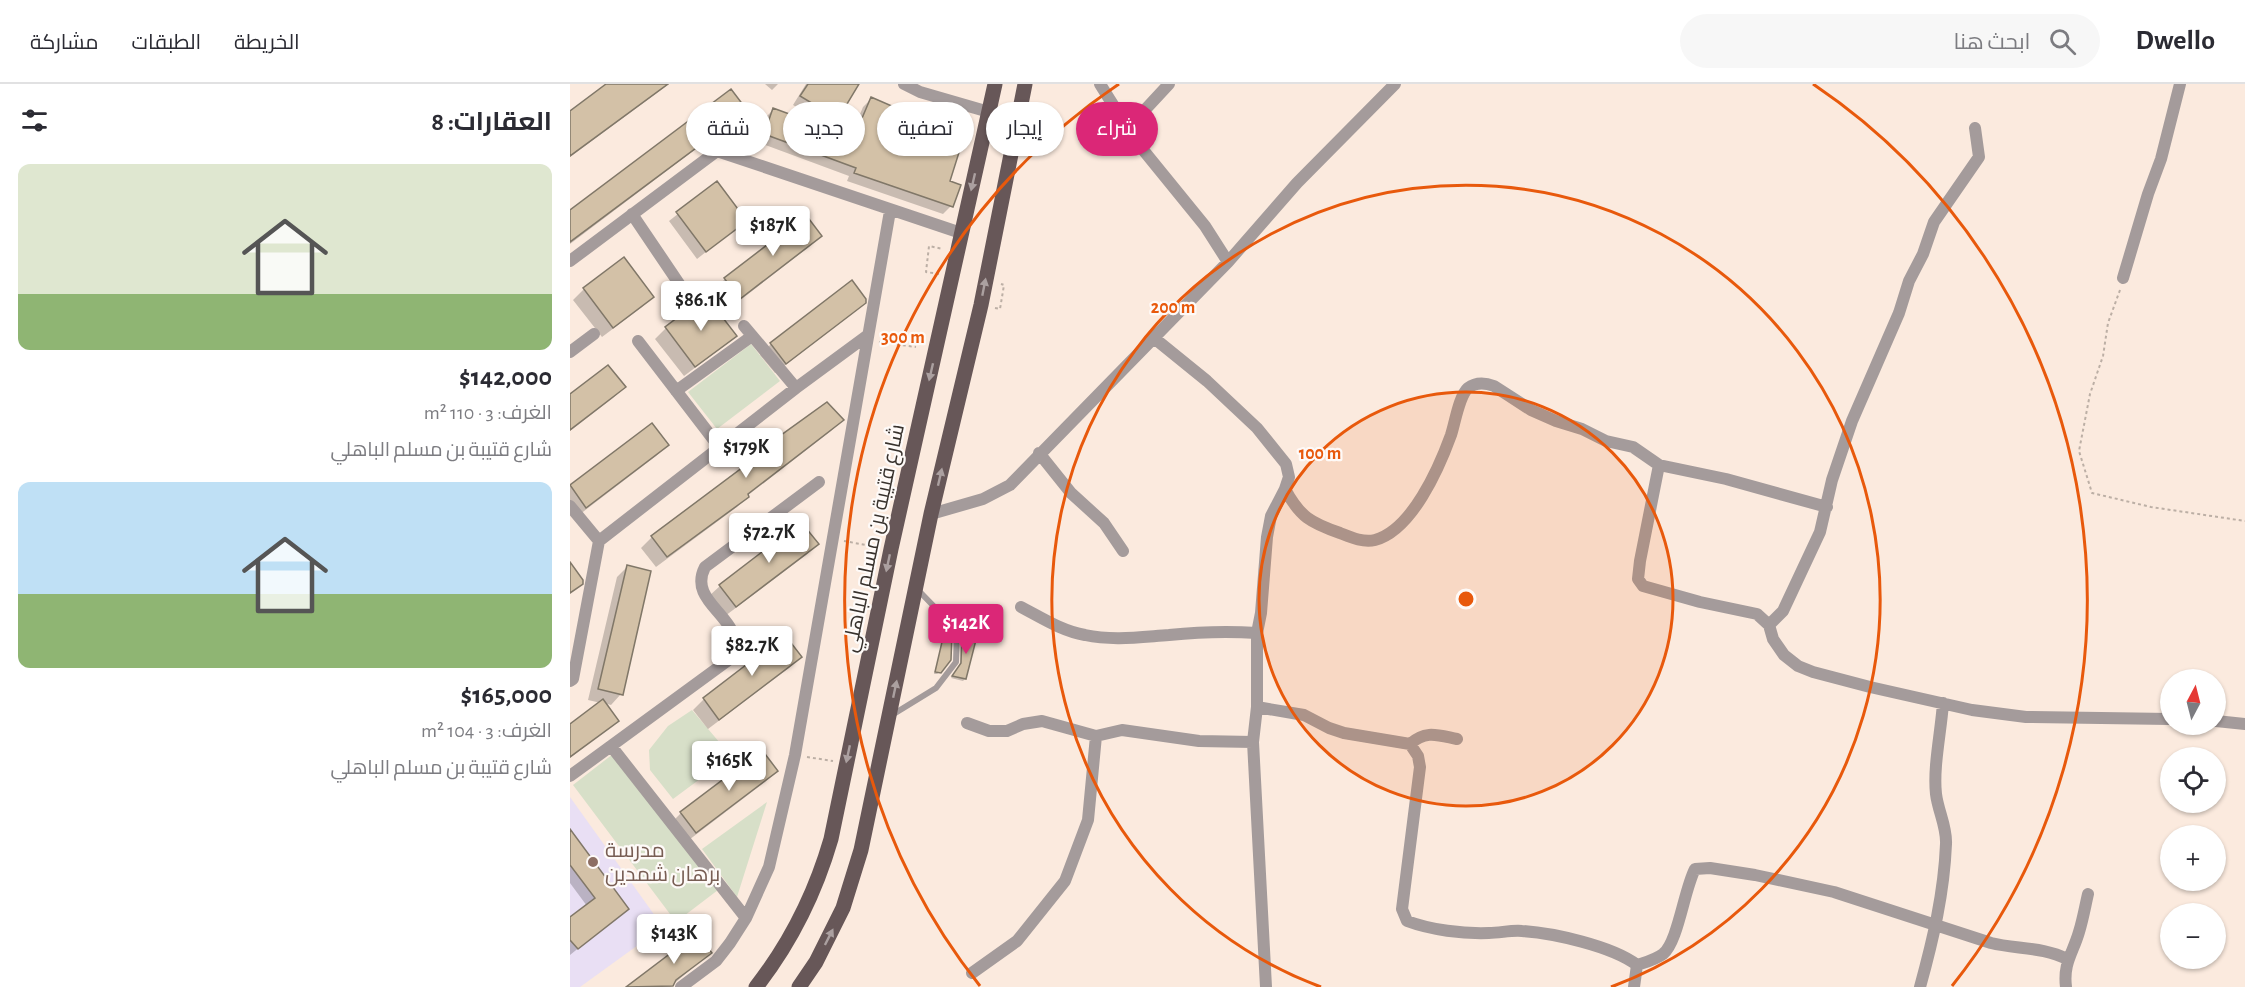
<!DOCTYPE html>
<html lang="ar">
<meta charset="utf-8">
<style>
body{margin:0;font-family:"Alegreya Sans",Cairo,sans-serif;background:#f7f7f7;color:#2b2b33;direction:rtl;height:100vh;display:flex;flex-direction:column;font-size:22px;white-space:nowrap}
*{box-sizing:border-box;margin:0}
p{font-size:20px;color:#7c7c81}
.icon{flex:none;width:33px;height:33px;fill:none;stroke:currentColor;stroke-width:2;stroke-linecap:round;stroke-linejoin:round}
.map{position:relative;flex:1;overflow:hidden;direction:ltr}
.details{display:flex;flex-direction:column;background:#fff;width:570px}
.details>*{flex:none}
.banner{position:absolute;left:18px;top:18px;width:570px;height:54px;direction:rtl;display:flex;gap:12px}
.needle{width:39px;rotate:7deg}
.buttons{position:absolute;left:1590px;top:585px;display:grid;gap:12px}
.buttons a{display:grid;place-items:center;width:66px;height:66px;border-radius:50%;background:#fff;box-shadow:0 2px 4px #0004;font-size:30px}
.price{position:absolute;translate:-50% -51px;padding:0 14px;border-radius:6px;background:#fff;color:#222;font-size:20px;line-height:39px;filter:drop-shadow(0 2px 3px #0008)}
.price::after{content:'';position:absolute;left:50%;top:36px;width:18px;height:14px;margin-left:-9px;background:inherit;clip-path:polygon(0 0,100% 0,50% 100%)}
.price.on{background:#db2777;color:#fff}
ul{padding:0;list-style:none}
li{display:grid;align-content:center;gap:12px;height:318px;padding:0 18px}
li span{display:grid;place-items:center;height:186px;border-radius:12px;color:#555}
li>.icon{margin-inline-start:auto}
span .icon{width:108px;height:108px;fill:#fffc;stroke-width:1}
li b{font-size:26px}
h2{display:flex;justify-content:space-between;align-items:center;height:72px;padding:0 18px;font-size:26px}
.chip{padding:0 21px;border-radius:27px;background:#fff;box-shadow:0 2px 4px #0004;font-size:21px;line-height:54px}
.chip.on{background:#db2777;color:#fff}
header{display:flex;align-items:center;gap:36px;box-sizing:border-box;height:84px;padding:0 30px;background:#fff;border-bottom:2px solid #e1e1e2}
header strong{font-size:28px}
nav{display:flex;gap:33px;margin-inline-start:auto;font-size:21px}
.search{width:420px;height:54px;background:#f7f7f7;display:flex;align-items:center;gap:15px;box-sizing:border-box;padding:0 21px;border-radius:33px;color:#7c7c81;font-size:22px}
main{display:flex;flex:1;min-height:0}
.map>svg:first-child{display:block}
.education{fill:#e9dff4}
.green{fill:#d7dfc8}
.shadow{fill:#0003}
.building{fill:#d3c1a7;stroke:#807768;stroke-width:1.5}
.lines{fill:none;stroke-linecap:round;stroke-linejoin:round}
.path{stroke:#bcafa5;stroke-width:2;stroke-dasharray:3 3;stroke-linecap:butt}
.lane{stroke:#a49b9b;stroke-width:6}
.street{stroke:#a49b9b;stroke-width:12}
.primary{stroke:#675758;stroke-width:15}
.oneway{fill:#aba0a0}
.ring{fill:none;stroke:#e8590c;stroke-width:3}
.education-dot{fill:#8d6e63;stroke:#fefaf8;stroke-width:2}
.labels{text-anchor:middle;stroke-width:4.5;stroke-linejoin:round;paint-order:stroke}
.street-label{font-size:21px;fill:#38322d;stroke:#fefaf8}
.education-label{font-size:21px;fill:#785e54;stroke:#fefaf8;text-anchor:start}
.centre{fill:#e8590c;stroke:#fefaf8;stroke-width:3}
.ring-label{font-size:18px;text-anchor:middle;font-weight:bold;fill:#e8590c;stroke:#fefaf8;stroke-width:4.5;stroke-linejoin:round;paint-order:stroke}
</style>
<header>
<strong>Dwello</strong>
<div class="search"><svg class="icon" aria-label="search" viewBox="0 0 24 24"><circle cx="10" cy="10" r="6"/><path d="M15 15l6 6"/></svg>ابحث هنا</div>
<nav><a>الخريطة</a><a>الطبقات</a><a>مشاركة</a></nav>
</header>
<main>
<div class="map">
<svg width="1675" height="903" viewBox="0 0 1675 903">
<rect width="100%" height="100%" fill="#fbeade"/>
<!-- education -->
<path class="education" d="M0,713L93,843L10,903H0Z"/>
<!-- green -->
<path class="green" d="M181,260L210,297L147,345L118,308Z
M122,626L161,672L103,715L80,686L79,666L98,642Z
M43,670L148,806L106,838L3,701Z
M197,718L167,813L132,765Z"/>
<!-- shadow -->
<path class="shadow" d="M39,0H99L0,73V29Z
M195,0H208L202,6Z
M236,0H284L267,34L259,42L223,21Z
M301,15L354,37L358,33L378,98L389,102L381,122L373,130L277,97L279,92L187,58L195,34L203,26L280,54L293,23Z
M175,26L164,36L0,160V127Z
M147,99L175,137L127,175L99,137Z
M236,133L250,152L240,162L159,225L144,206L155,195Z
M54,175L82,212L72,223L32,253L3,216L14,205Z
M282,198L294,218L283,229L205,289L190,271L201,260Z
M96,244L165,252L154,262L114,292L85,255Z
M54,303L43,314L0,347V312Z
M272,336L261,347L177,412L167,423L86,483L71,464L82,453L166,389L176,379Z
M81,341L97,361L86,372L5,434L0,428V403Z
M247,460L236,471L155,532L139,512L150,502Z
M57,483L51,610L41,621L34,619L47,637L0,674V642L31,619L18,616L47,493Z
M376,546L370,588L367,590H364Z
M393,550L395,595L393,597L381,594L390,582L391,552Z
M230,573L219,584L138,645L123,626L134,615Z
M191,668L206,687L195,698L115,759L100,740L111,729Z
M0,748L57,825L0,871V835L17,822L0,799Z
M126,852L140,869L100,903H58Z"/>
<!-- building -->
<path class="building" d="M36,0H98L0,72V27Z
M238,0H289L268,35L230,12Z
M161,5L177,26L0,158V126Z
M301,13L356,37L358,31L397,43L380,97L391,101L383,123L284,89L286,84L194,50L203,24L290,56L293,50L287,46Z
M147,97L177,137L136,168L106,128Z
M236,131L252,152L170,215L154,194Z
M54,173L84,213L43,244L13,204Z
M282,196L296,215V219L216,280L200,259Z
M136,212L167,252L125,283L95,243Z
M38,281L56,303L0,346V310Z
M257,318L274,336L178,410L179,413L97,473L81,452L177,380L175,377Z
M82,339L99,361L16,424L0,401Z
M231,438L249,460L166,523L149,501Z
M0,478L13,496V500L0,509Z
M57,481L81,487L53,611L28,605Z
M375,545L382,548L381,576L371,589L365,588Z
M392,549L407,552L396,595L382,592L391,579Z
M215,551L232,573L149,636L133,614Z
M33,615L49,637L0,673V640Z
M192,666L208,687L126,749L110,728Z
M0,745L59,825L8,865L0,856V833L25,814L0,781Z
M126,850L142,869L106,896L103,902L56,903Z"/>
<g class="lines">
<!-- path -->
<path class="path" d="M369,190L356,188L359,162L373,165
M1550,206L1538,239L1533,272L1520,310L1509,367L1522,409L1581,423L1675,437
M425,224L430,225L434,201L431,200
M309,258L346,263
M274,457L307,463
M237,673L263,677"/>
<!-- lane -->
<path class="lane" d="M322,631L366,604L386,578L387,546L348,506"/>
<!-- street -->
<path class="street" d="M334,0L350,8L419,28
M530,0L545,24L560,42L574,67L635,142L658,178
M560,42L599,0
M62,130L114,207
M0,177L147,67L391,149
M1553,194L1578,110L1591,75L1610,0
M174,242L226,304
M584,254L637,297L687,344L716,380L719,393L715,405L701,432L697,453L691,529L687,549V623L683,658L696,903
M68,257L150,364
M0,268L24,250
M106,307L182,252
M469,369L501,409L534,439L553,467
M1089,381L1070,477L1068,495L1073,502L1130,518L1187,530L1199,541L1203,555L1214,571L1228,582L1243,588L1300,603L1402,626L1456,633L1600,635
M715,405C730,433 741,439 770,449C780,453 793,459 805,456C842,446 869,384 881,351C885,339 889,312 898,304C906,298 916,299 924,302L961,326L986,337L1012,345L1036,357L1063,363L1089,381L1156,395L1257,423
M0,422L29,457L3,595L0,597
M361,430L413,415L440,401L658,178L727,99L825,0
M29,457L226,304L298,251
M451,523C472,534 492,547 515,551C543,557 570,553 599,551C628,548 658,547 687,549
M1199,541L1213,527L1250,448L1262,396L1282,337L1329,229L1339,197L1353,170L1364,138L1409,73L1405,44
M687,623L734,631L759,644L774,649L840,660L848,672L850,683L832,825L837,837C861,846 893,850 919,849C930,849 941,846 952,847C983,849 1042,862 1067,881
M1646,637L1675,640
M397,639L419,647H437L453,640L472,637L526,652
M840,660C856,646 867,651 887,655
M41,662L176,834
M0,692L164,572C176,533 116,520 135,483L249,398
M1067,881C1076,878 1085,876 1093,870C1108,858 1114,806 1125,785L1140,784L1185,791L1264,808L1421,859C1446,865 1474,863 1497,875
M402,889L447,857L495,797L518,736L526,652L552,646L629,657L683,658
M111,903L146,877L160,859L176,834L199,783L225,671L320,127
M1064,903L1067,881
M1350,903C1363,856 1374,809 1376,760C1377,743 1368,727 1366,710C1363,683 1371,648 1373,619
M1496,903C1493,879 1503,869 1509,848C1513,835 1515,823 1518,810"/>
<!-- primary -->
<path class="primary" d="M186,903C222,857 245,810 261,755L321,465L425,0
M229,903L246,878L273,824L291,766L361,430L411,221L455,0"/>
</g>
<!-- one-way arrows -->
<defs><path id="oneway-solid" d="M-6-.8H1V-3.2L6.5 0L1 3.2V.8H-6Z" transform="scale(1.5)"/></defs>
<g class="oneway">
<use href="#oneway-solid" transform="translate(403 98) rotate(103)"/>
<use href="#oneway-solid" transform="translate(414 203) rotate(-79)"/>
<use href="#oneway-solid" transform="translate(361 288) rotate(103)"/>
<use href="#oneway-solid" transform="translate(370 393) rotate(-77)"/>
<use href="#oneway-solid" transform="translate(318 479) rotate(102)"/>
<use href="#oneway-solid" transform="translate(325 605) rotate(-78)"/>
<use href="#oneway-solid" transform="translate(278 670) rotate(102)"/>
<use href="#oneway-solid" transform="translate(259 853) rotate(-63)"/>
</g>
<!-- distance rings -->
<circle cx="896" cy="515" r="207" fill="#e8590c" fill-opacity=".12"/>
<g class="ring">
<circle cx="896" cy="515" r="207"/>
<path d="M751 903A414 414 0 1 1 1041 903"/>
<path d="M410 902A621 621 0 0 1 549 0M1243 0A621 621 0 0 1 1382 902"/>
</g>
<!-- markers -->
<circle class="education-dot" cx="23" cy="778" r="6"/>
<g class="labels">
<!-- street labels -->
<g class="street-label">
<text transform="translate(303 454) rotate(-78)" y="7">شارع قتيبة بن مسلم الباهلي</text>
</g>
<!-- education labels -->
<g class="education-label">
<text x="35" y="773">مدرسة<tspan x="35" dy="24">برهان شمدين</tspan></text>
</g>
</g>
<circle cx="896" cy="515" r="9" class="centre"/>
<g class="ring-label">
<text x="603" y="229">200 m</text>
<text x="333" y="259">300 m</text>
<text x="750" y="375">100 m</text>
</g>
</svg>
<div class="buttons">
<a><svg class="needle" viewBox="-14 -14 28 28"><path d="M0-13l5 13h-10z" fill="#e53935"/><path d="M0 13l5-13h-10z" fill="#7c7c81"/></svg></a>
<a><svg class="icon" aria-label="locate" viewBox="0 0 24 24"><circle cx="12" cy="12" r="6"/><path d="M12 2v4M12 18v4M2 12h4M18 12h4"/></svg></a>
<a>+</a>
<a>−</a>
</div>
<b class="price" style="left:203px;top:173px">$187K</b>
<b class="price" style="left:131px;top:248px">$86.1K</b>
<b class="price" style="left:176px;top:395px">$179K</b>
<b class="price" style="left:199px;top:480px">$72.7K</b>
<b class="price on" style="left:396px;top:571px">$142K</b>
<b class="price" style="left:182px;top:593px">$82.7K</b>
<b class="price" style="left:159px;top:708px">$165K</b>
<b class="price" style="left:104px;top:881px">$143K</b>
<div class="banner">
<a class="chip on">شراء</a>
<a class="chip">إيجار</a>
<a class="chip">تصفية</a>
<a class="chip">جديد</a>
<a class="chip">شقة</a>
</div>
</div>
<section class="details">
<h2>العقارات: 8<svg class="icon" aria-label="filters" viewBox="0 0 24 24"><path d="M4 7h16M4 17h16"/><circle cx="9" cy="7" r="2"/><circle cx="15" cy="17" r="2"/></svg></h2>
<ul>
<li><span style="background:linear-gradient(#dfe7d0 70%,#8fb573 0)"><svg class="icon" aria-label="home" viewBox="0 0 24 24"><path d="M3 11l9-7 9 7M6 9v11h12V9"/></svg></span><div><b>$142,000</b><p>الغرف: 3 · 110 m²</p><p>شارع قتيبة بن مسلم الباهلي</p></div></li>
<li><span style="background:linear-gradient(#bfe0f5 60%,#8fb573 0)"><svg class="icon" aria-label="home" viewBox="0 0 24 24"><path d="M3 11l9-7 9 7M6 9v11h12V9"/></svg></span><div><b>$165,000</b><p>الغرف: 3 · 104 m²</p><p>شارع قتيبة بن مسلم الباهلي</p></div></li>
</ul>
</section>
</main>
